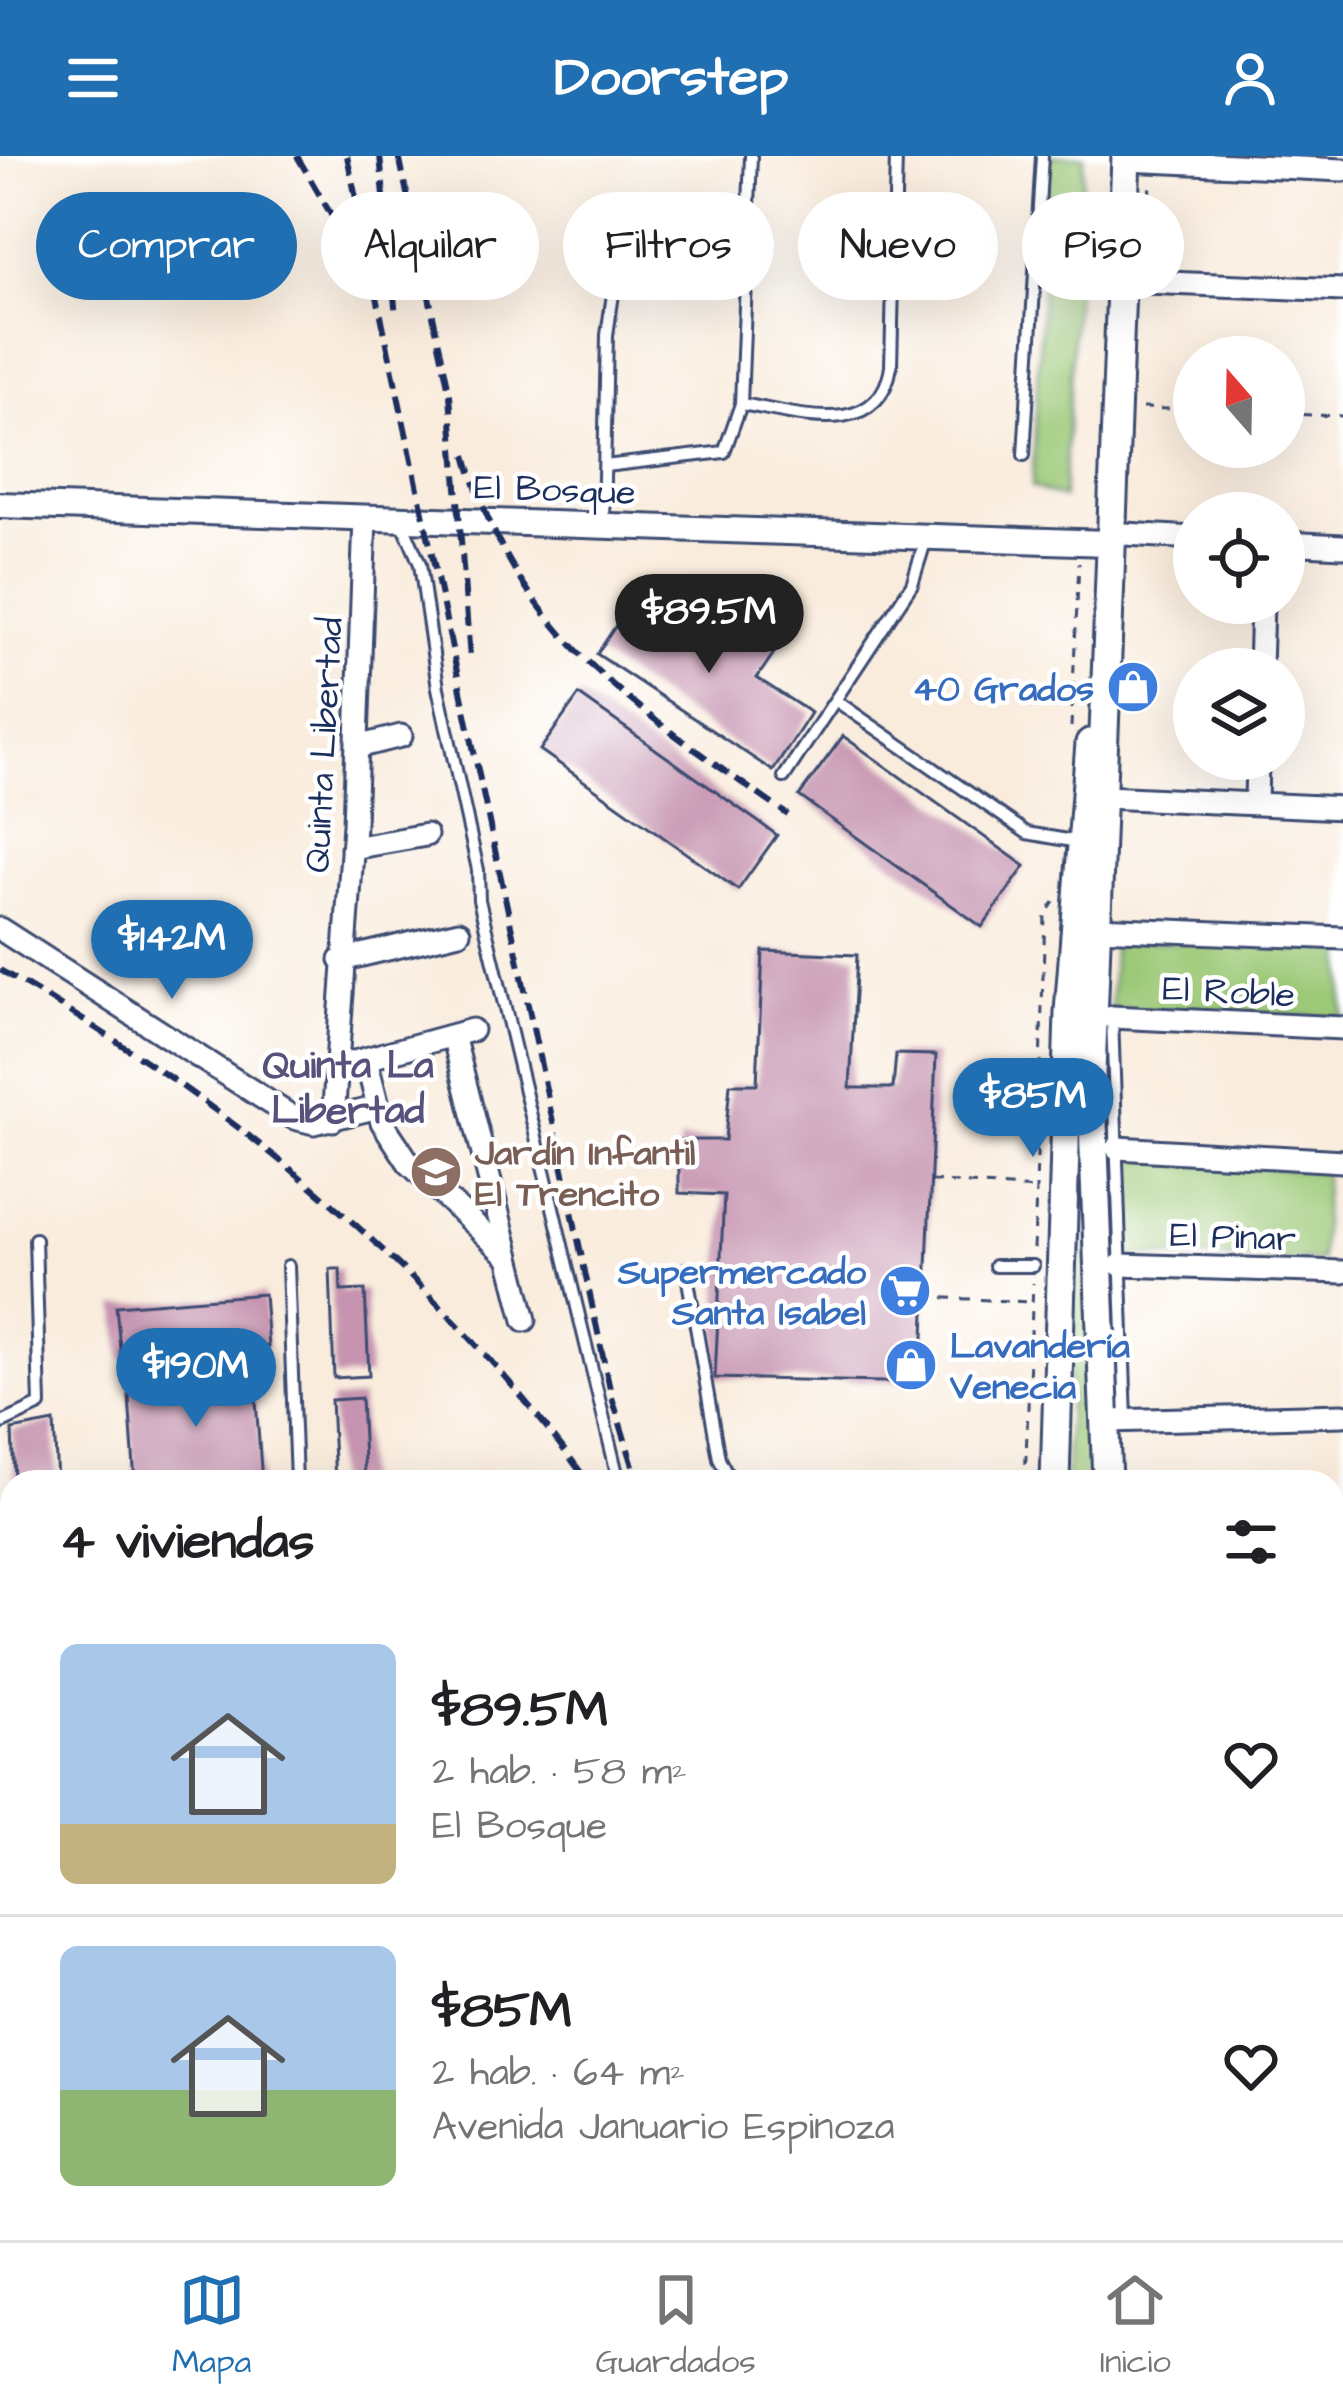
<!DOCTYPE html>
<html lang="es">
<meta charset="utf-8">
<style>
body{margin:0;font-family:"Architects Daughter",sans-serif;background:#f2f2f2;color:#202124;height:100vh;display:flex;flex-direction:column;font-size:45px;white-space:nowrap}
*{box-sizing:border-box;margin:0}
p{font-size:39px;color:#757577}
.icon{flex:none;width:66px;height:66px;fill:none;stroke:currentColor;stroke-width:2;stroke-linecap:round;stroke-linejoin:round}
.map{position:relative;flex:1;overflow:hidden}
.details{position:absolute;left:0px;top:1314px;width:1344px;height:771px;display:flex;flex-direction:column;background:#fff;border-radius:36px 36px 0 0;box-shadow:0 12px 48px #0002}
.details>*{flex:none}
.hud{position:absolute;left:36px;top:36px;width:1272px;height:108px;display:flex;gap:24px}
.needle{width:78px;rotate:340deg}
.fabs{position:absolute;left:1173px;top:180px;display:grid;gap:24px}
.fabs a{display:grid;place-items:center;width:132px;height:132px;border-radius:50%;background:#fff;box-shadow:0 12px 48px #0002;font-size:60px}
.price{position:absolute;translate:-50% -102px;padding:0 27px;border-radius:42px;background:#1f6fb2;color:#fff;font-size:39px;line-height:78px;filter:drop-shadow(0 3px 6px #0008)}
.price::after{content:'';position:absolute;left:50%;top:72px;width:36px;height:27px;margin-left:-18px;background:inherit;clip-path:polygon(0 0,100% 0,50% 100%)}
.price.current{background:#222;color:#fff}
ul{padding:0;list-style:none}
li{display:flex;align-items:center;gap:36px;height:300px;padding:0 60px}
li+li{border-top:3px solid #e0e0e0}
li span{display:grid;place-items:center;flex:none;width:336px;height:240px;border-radius:18px;color:#555}
li>.icon{margin-inline-start:auto}
span .icon{width:144px;height:144px;fill:#fffc;stroke-width:1}
li b{font-size:51px}
h2{display:flex;justify-content:space-between;align-items:center;height:144px;padding:0 60px;font-size:51px}
.chip{padding:0 42px;border-radius:54px;background:#fff;box-shadow:0 12px 48px #0002;font-size:42px;line-height:108px}
.chip.current{background:#1f6fb2;color:#fff}
header{display:flex;justify-content:space-between;align-items:center;height:156px;padding:0 60px;background:#1f6fb2;color:#fff;font-size:54px;font-weight:700}
.tab-bar{display:flex;justify-content:space-around;align-items:center;height:168px;border-top:3px solid #e0e0e0;background:#fff;font-size:33px;color:#757577}
.tab-bar a{display:grid;justify-items:center;gap:6px}
.tab-bar .current{color:#1f6fb2}
.map>svg:first-child{display:block}
.green{fill:#9cc977;stroke:#5c7c6a;stroke-width:3}
.building{fill:#c694b0}
.lines{fill:none;stroke-linecap:round;stroke-linejoin:round}
.service-casing{stroke:#3c4b71;stroke-width:16}
.minor-casing{stroke:#3c4b71;stroke-width:27}
.tertiary-casing{stroke:#3c4b71;stroke-width:30}
.secondary-casing{stroke:#3c4b71;stroke-width:33}
.primary-casing{stroke:#3c4b71;stroke-width:36}
.path{stroke:#3c4b71;stroke-width:3;stroke-dasharray:9 9;stroke-linecap:butt}
.service{stroke:#fff;stroke-width:10}
.minor{stroke:#fff;stroke-width:21}
.tertiary{stroke:#fff;stroke-width:24}
.secondary{stroke:#fff;stroke-width:27}
.primary{stroke:#fff;stroke-width:30}
.rail{stroke:#1b2f5e;stroke-width:6;stroke-dasharray:18 9;stroke-linecap:butt}
.labels{text-anchor:middle;stroke-width:9;stroke-linejoin:round;paint-order:stroke}
.street-label{font-size:36px;fill:#1b2f5e;stroke:#fff}
.shop-label{font-size:36px;font-weight:bold;fill:#366cbe;stroke:#fff;text-anchor:end}
.education-label{font-size:36px;font-weight:bold;fill:#785e54;stroke:#fff;text-anchor:start}
.neighbourhood-label{font-size:39px;font-weight:bold;fill:#57527b;stroke:#fff}
</style>
<header><svg class="icon" aria-label="menu" viewBox="0 0 24 24"><path d="M4 6h16M4 12h16M4 18h16"/></svg>Doorstep<svg class="icon" aria-label="person" viewBox="0 0 24 24"><circle cx="12" cy="8" r="4"/><path d="M4 21q1-7 8-7t8 7"/></svg></header>
<div class="map">
<svg width="1343" height="2084" viewBox="0 0 1343 2084">
<rect width="100%" height="100%" fill="#fff"/>
<filter id="ink" filterUnits="userSpaceOnUse"><feTurbulence type="fractalNoise" baseFrequency=".00833" numOctaves="2"/><feDisplacementMap in="SourceGraphic" scale="24" xChannelSelector="R" yChannelSelector="G"/><feConvolveMatrix kernelMatrix="1 2 1 2 8 2 1 2 1" color-interpolation-filters="sRGB"/></filter>
<filter id="wash" filterUnits="userSpaceOnUse"><feTurbulence type="fractalNoise" baseFrequency=".004" numOctaves="4" result="noise"/><feDisplacementMap in="SourceGraphic" scale="48" xChannelSelector="R" yChannelSelector="G"/><feGaussianBlur stdDeviation="2.7" result="paint"/><feColorMatrix in="noise" values="0 0 0 0 0 0 0 0 0 0 0 0 0 0 0 0 0 1.4 0 .05"/><feComposite in="paint" operator="in"/></filter>
<g filter="url(#wash)">
<rect width="100%" height="100%" fill="#f9ecdd"/>
<!-- green -->
<path class="green" d="M1049,0H1084L1063,342L1032,331Z
M1113,784L1343,793V861L1111,853Z
M1074,985L1082,1008L1094,1326H1066Z
M1133,1002L1325,1016L1321,1105L1129,1099Z"/>
<g id="blocks">
<!-- building -->
<path class="building" d="M636,439L694,477L713,448L778,491L757,522L811,557L773,615L597,498Z
M579,539L777,679L738,734L540,594Z
M843,580L1025,710L982,771L799,640Z
M763,795L857,799L850,932H893L896,898L936,899L922,1227L715,1222L724,1039L679,1037V984H725L730,928H757Z
M330,1113H340L341,1135L365,1134L369,1220L334,1222Z
M264,1138L268,1191L121,1203L116,1150Z
M254,1218L262,1326H135L128,1227Z
M361,1242L365,1326H335L331,1244Z
M54,1266L57,1326H14L12,1274Z
M0,1752L7,1830H0Z"/>
</g>
</g>
<g filter="url(#ink)">
<use href="#blocks" fill-opacity="0" stroke="#3c4b71" stroke-width="3"/>
<g class="lines">
<!-- service casing -->
<g class="service-casing">
<path id="service" d="M741,248C793,256 878,287 891,211L896,0
M1024,299L1042,0
M605,310L724,296L741,248L751,0
M402,366L420,408L438,532L478,714L479,744L619,1326
M603,369L607,179L623,70
M835,544L1027,677L1078,686
M784,621L912,428L926,383
M1112,861L1126,1264
M288,1110L296,1326
M995,1110H1033
M686,1113L719,1303L731,1326
M0,1268L40,1249L35,1083
M0,1958L12,1956
M243,2073L245,2084"/>
</g>
<!-- minor casing -->
<g class="minor-casing">
<path id="minor" d="M1126,4L1343,14
M1119,125L1343,134
M1108,377L1194,382
M1284,387L1343,390
M1260,513L1262,447
M357,591L401,580
M1104,641L1343,652
M1256,648L1257,603
M352,692L426,679
M1097,772L1343,782
M0,773L294,962L314,967L378,951
M341,804L459,776
M1112,861L1343,872
M453,879L525,1164
M366,903L382,966L409,1007L508,1100
M336,911L472,874
M333,964L354,669L365,361
M1117,992L1343,1005
M1120,1109L1343,1116
M1106,1265L1343,1259
M1332,1783L1343,1782
M1332,2013L1343,2011
M1167,2073V2084"/>
</g>
<!-- tertiary casing -->
<g class="tertiary-casing">
<path id="tertiary" d="M0,349L1108,387
M1332,1588H1343"/>
</g>
<!-- secondary casing -->
<g class="secondary-casing">
<path id="secondary" d="M1055,1326L1069,856L1090,587
M1107,1326L1091,917L1126,0
M1142,2073L1143,2084"/>
</g>
<!-- primary casing -->
<g class="primary-casing">
<path id="primary" d="M1332,1986L1343,1985
M735,2073L736,2084
M499,2084L582,2073"/>
</g>
<!-- path -->
<path class="path" d="M1147,94L1150,26
M1142,252L1194,254
M1284,258L1343,260
M1071,571L1079,407
M931,1025L1035,1033
M1034,1093L1045,759L1054,746
M926,1141L1032,1146
M1025,1326L1033,1127"/>
<!-- service -->
<use href="#service" class="service"/>
<!-- minor -->
<use href="#minor" class="minor"/>
<!-- tertiary -->
<use href="#tertiary" class="tertiary"/>
<!-- secondary -->
<use href="#secondary" class="secondary"/>
<!-- primary -->
<use href="#primary" class="primary"/>
<!-- rail -->
<path class="rail" d="M297,0L359,107
M347,0L611,1238L638,1326
M380,0L396,160
M399,0L450,239L470,503
M466,299C516,481 643,557 788,659
M0,814C228,945 433,1112 588,1326
M915,2073L918,2084"/>
</g>
</g>
<!-- icons -->
<defs>
<g id="shop-disc" transform="scale(2.7)"><circle r="9.5" fill="#3f7fe0" stroke="#fff"/><path d="M-5-2.5h2.3a2.7 3.5 0 0 1 5.4 0H5L5.5 6h-11ZM-1.5-2.5h3a1.5 2.3 0 0 0-3 0Z" fill="#fff"/></g>
<g id="school-disc" transform="scale(2.7)"><circle r="9.5" fill="#8d6e63" stroke="#fff"/><path d="M0-5L7-2L0 1L-7-2ZM-4 1L0 2.5L4 1V4Q0 6-4 4Z" fill="#fff"/></g>
<g id="supermarket-disc" transform="scale(2.7)"><circle r="9.5" fill="#3f7fe0" stroke="#fff"/><path d="M-6-5.5h2.5l.6 2H6L4.5 2H-2.5L-4.4-4H-6ZM-1.5 3.2a1.3 1.3 0 1 0 .1 0ZM3 3.2a1.3 1.3 0 1 0 .1 0Z" fill="#fff"/></g>
</defs>
<g fill-rule="evenodd">
<use href="#shop-disc" x="1133" y="531"/>
<use href="#school-disc" x="436" y="1016"/>
<use href="#supermarket-disc" x="905" y="1135"/>
<use href="#shop-disc" x="911" y="1209"/>
</g>
<g class="labels">
<!-- street labels -->
<g class="street-label">
<text transform="translate(555 332) rotate(2)" y="13">El Bosque</text>
<text transform="translate(322 589) rotate(-87)" y="13">Quinta Libertad</text>
<text transform="translate(1229 834) rotate(3)" y="13">El Roble</text>
<text transform="translate(1233 1079) rotate(2)" y="13">El Pinar</text>
</g>
<!-- shop labels -->
<g class="shop-label">
<text x="1094" y="544">40 Grados</text>
<text x="866" y="1127">Supermercado<tspan x="866" dy="41">Santa Isabel</tspan></text>
<text x="950" y="1201" text-anchor="start">Lavandería<tspan x="950" dy="41">Venecia</tspan></text>
</g>
<!-- education labels -->
<g class="education-label">
<text x="475" y="1008">Jardín Infantil<tspan x="475" dy="41">El Trencito</tspan></text>
</g>
<!-- neighbourhood labels -->
<g class="neighbourhood-label">
<text x="348" y="922">Quinta La<tspan x="348" dy="45">Libertad</tspan></text>
</g>
</g>
</svg>
<div class="fabs">
<a><svg class="needle" viewBox="-14 -14 28 28"><path d="M0-13l5 13h-10z" fill="#e53935"/><path d="M0 13l5-13h-10z" fill="#757577"/></svg></a>
<a><svg class="icon" aria-label="locate" viewBox="0 0 24 24"><circle cx="12" cy="12" r="6"/><path d="M12 2v4M12 18v4M2 12h4M18 12h4"/></svg></a>
<a><svg class="icon" aria-label="layers" viewBox="0 0 24 24"><path d="M12 4l9 5-9 5-9-5zM3 14l9 5 9-5"/></svg></a>
</div>
<b class="price current" style="left:709px;top:520px">$89.5M</b>
<b class="price" style="left:172px;top:846px">$142M</b>
<b class="price" style="left:1033px;top:1004px">$85M</b>
<b class="price" style="left:196px;top:1274px">$190M</b>
<div class="hud">
<a class="chip current">Comprar</a>
<a class="chip">Alquilar</a>
<a class="chip">Filtros</a>
<a class="chip">Nuevo</a>
<a class="chip">Piso</a>
</div>
<section class="details">
<h2>4 viviendas<svg class="icon" aria-label="filters" viewBox="0 0 24 24"><path d="M4 7h16M4 17h16"/><circle cx="9" cy="7" r="2"/><circle cx="15" cy="17" r="2"/></svg></h2>
<ul>
<li><span style="background:linear-gradient(#a9c7e8 75%,#c2b280 0)"><svg class="icon" aria-label="home" viewBox="0 0 24 24"><path d="M3 11l9-7 9 7M6 9v11h12V9"/></svg></span><div><b>$89.5M</b><p>2 hab. · 58 m²</p><p>El Bosque</p></div><svg class="icon" aria-label="heart" viewBox="0 0 24 24"><path d="M12 20l-8-8c-3-5 5-10 8-4 3-6 11-1 8 4z"/></svg></li>
<li><span style="background:linear-gradient(#a9c7e8 60%,#8fb573 0)"><svg class="icon" aria-label="home" viewBox="0 0 24 24"><path d="M3 11l9-7 9 7M6 9v11h12V9"/></svg></span><div><b>$85M</b><p>2 hab. · 64 m²</p><p>Avenida Januario Espinoza</p></div><svg class="icon" aria-label="heart" viewBox="0 0 24 24"><path d="M12 20l-8-8c-3-5 5-10 8-4 3-6 11-1 8 4z"/></svg></li>
</ul>
</section>
</div>
<nav class="tab-bar">
<a class="current"><svg class="icon" aria-label="map" viewBox="0 0 24 24"><path d="M3 6l6-2 6 2 6-2v14l-6 2-6-2-6 2zM9 4v14M15 6v14"/></svg>Mapa</a>
<a><svg class="icon" aria-label="saved" viewBox="0 0 24 24"><path d="M7 4h10v16l-5-4-5 4z"/></svg>Guardados</a>
<a><svg class="icon" aria-label="home" viewBox="0 0 24 24"><path d="M3 11l9-7 9 7M6 9v11h12V9"/></svg>Inicio</a>
</nav>
